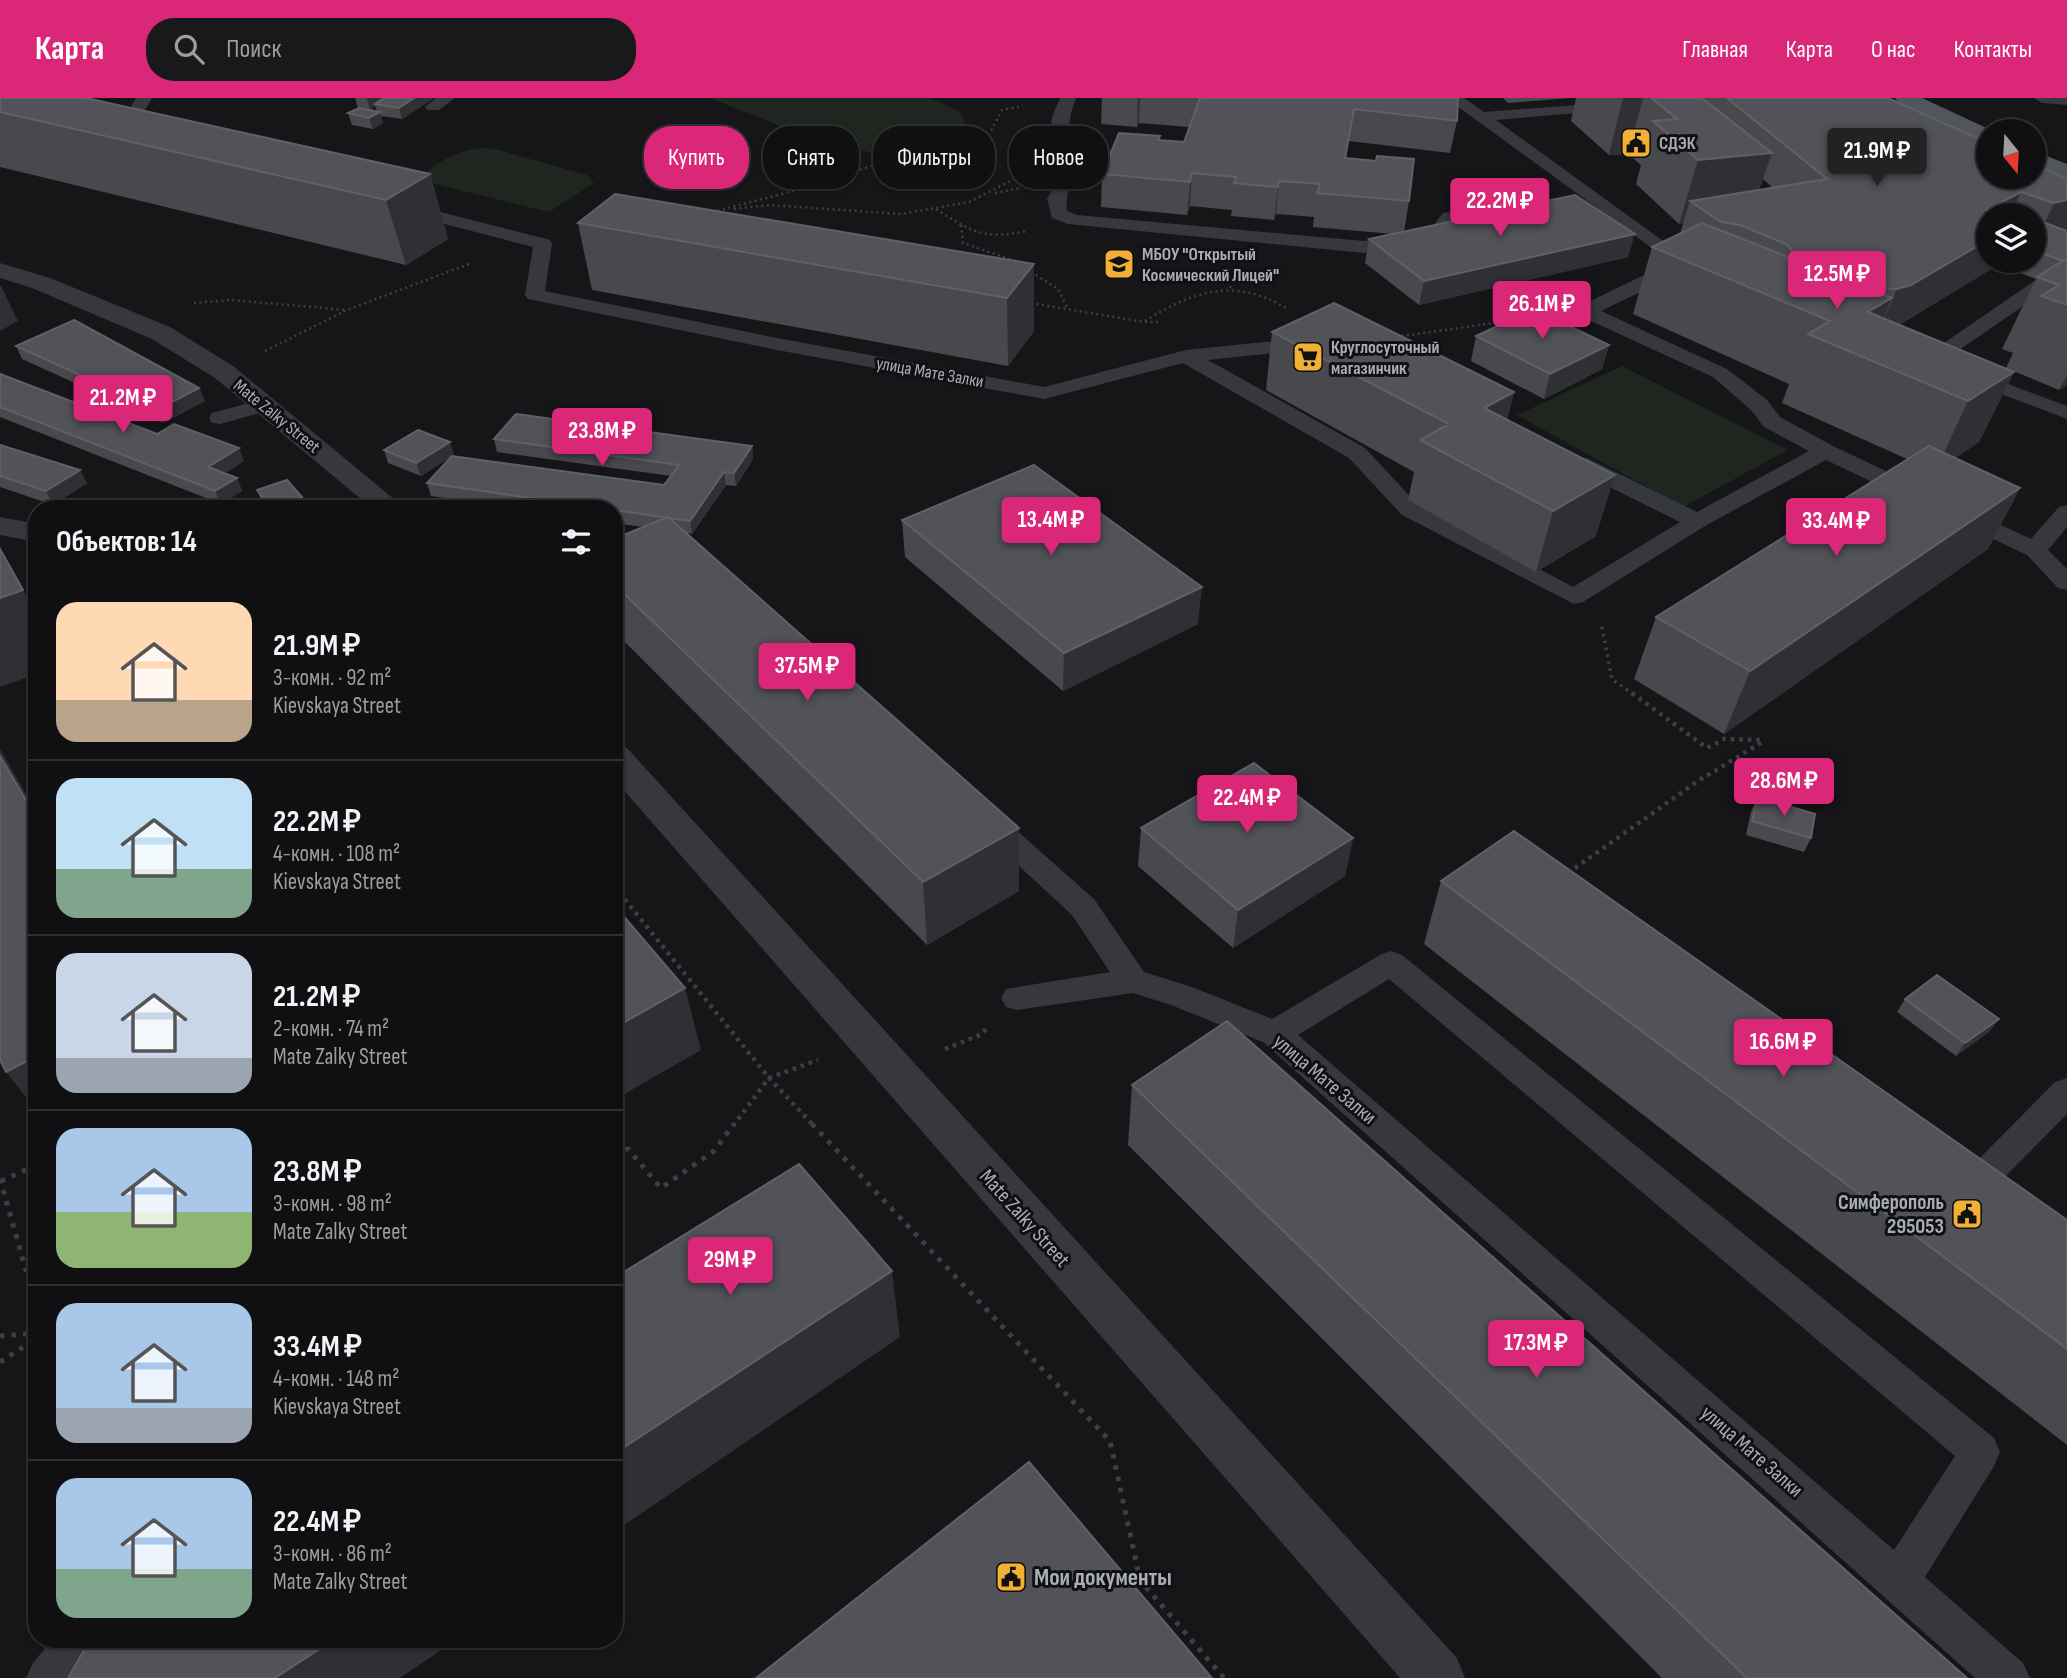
<!DOCTYPE html>
<html lang="ru">
<meta charset="utf-8">
<style>
body{margin:0;font-family:"Sofia Sans Condensed",sans-serif;background:#19191b;color:#f1f3f6;height:100vh;display:flex;flex-direction:column;font-size:26px;white-space:nowrap}
*{box-sizing:border-box;margin:0}
p{font-size:23px;color:#9c9d9f}
.icon{flex:none;width:38px;height:38px;fill:none;stroke:currentColor;stroke-width:2;stroke-linecap:round;stroke-linejoin:round}
.map{position:relative;flex:1;overflow:hidden}
.drawer{position:absolute;left:28px;top:402px;width:595px;height:1148px;display:flex;flex-direction:column;background:#101012;border-radius:28px;box-shadow:0 2px 5px #0004,0 0 0 2px #303032}
.drawer>*{flex:none}
.top-card{position:absolute;left:644px;top:28px;width:665px;height:63px;display:flex;gap:14px}
.needle{width:46px;rotate:162deg}
.fabs{position:absolute;left:1976px;top:21px;display:grid;gap:14px}
.fabs a{display:grid;place-items:center;width:70px;height:70px;border-radius:50%;background:#101012;box-shadow:0 2px 5px #0004,0 0 0 2px #303032;font-size:35px}
.price{position:absolute;translate:-50% -60px;padding:0 16px;border-radius:7px;background:#db2777;color:#fff;font-size:23px;line-height:46px;filter:drop-shadow(0 2px 4px #0008)}
.price::after{content:'';position:absolute;left:50%;top:42px;width:21px;height:16px;margin-left:-10px;background:inherit;clip-path:polygon(0 0,100% 0,50% 100%)}
.price.on{background:#222;color:#fff}
ul{padding:0;list-style:none}
li{display:flex;align-items:center;gap:21px;height:175px;padding:0 28px}
li+li{border-top:2px solid #303032}
li span{display:grid;place-items:center;flex:none;width:196px;height:140px;border-radius:21px;color:#555}
li>.icon{margin-inline-start:auto}
span .icon{width:84px;height:84px;fill:#fffc;stroke-width:1}
li b{font-size:30px}
h2{display:flex;justify-content:space-between;align-items:center;height:84px;padding:0 28px;font-size:30px}
.pill{padding:0 24px;border-radius:28px;background:#101012;box-shadow:0 2px 5px #0004,0 0 0 2px #303032;font-size:24px;line-height:63px}
.pill.on{background:#db2777;color:#fff}
header{display:flex;align-items:center;gap:42px;box-sizing:border-box;height:98px;padding:0 35px;background:#db2777;color:#fff}
header strong{font-size:33px}
nav{display:flex;gap:38px;margin-inline-start:auto;font-size:24px}
.search{width:490px;height:63px;background:#19191b;display:flex;align-items:center;gap:18px;box-sizing:border-box;padding:0 24px;border-radius:28px;color:#9c9d9f;font-size:26px}
.map>svg:first-child{display:block}
.green{fill:#1e261f}
.lines{fill:none;stroke-linecap:round;stroke-linejoin:round}
.path-far3{stroke:#3d3f44;stroke-width:2.5;stroke-dasharray:2 3.5;stroke-linecap:butt}
.path-far2{stroke:#3d3f44;stroke-width:3.5;stroke-dasharray:2.5 4.5;stroke-linecap:butt}
.path-far1{stroke:#3d3f44;stroke-width:4.5;stroke-dasharray:3.5 5;stroke-linecap:butt}
.path{stroke:#3d3f44;stroke-width:5;stroke-dasharray:4.5 7;stroke-linecap:butt}
.service{fill:#37383d;fill-rule:evenodd}
.tertiary{fill:#37383d;fill-rule:evenodd}
.primary{fill:#53555c;fill-rule:evenodd}
.wall{fill:#47494d;fill-rule:evenodd}
.shaded-wall{fill:#2f3033}
.building{fill:#525359;stroke:#5f6168;stroke-width:2}
.labels{text-anchor:middle;stroke-width:6;stroke-linejoin:round;paint-order:stroke}
.far-poi-label{font-size:18px;font-weight:bold;fill:#a8adb8;stroke:#111113;text-anchor:start}
.far-street-label{font-size:18px;fill:#a8adb8;stroke:#111113}
.street-label{font-size:21px;fill:#a8adb8;stroke:#111113}
.poi-label{font-size:21px;font-weight:bold;fill:#a8adb8;stroke:#111113;text-anchor:end}
.near-poi-label{font-size:24px;font-weight:bold;fill:#a8adb8;stroke:#111113;text-anchor:start}
</style>
<header>
<strong>Карта</strong>
<div class="search"><svg class="icon" aria-label="search" viewBox="0 0 24 24"><circle cx="10" cy="10" r="6"/><path d="M15 15l6 6"/></svg>Поиск</div>
<nav><a>Главная</a><a>Карта</a><a>О нас</a><a>Контакты</a></nav>
</header>
<div class="map">
<svg width="2067" height="1580" viewBox="0 0 2067 1580">
<rect width="100%" height="100%" fill="#161618"/>
<!-- green -->
<path class="green" d="M708,0H930L959,13L965,24C952,57 894,59 863,53C812,43 758,18 708,0Z
M482,50L495,51L587,77L594,85L549,114L427,84L422,78C439,62 459,52 482,50Z
M1622,268L1788,352L1683,409L1517,317Z"/>
<g class="lines">
<!-- path-far3 -->
<path class="path-far3" d="M995,95L1021,90
M734,111L770,107L901,116L969,104L1022,77
M936,111C971,134 985,142 1027,133
M712,114L816,87L886,63L962,46L991,33L1002,12L1023,8
M961,127L963,145L1018,164
M1031,174L1058,191L1068,211
M1230,190L1236,172
M194,205L231,202L346,212
M1031,205L1144,224H1160
M1145,223C1193,193 1234,179 1286,210
M1396,239L1515,222
M265,253L347,212L469,166"/>
<!-- path-far2 -->
<path class="path-far2" d="M1602,529L1612,581L1634,597"/>
<!-- path-far1 -->
<path class="path-far1" d="M1632,595L1707,650L1724,641L1764,642
M1568,775L1698,683L1764,643
M614,788L769,980L818,962
M945,951L980,937L987,930
M733,1028L769,980L814,1028"/>
<!-- path -->
<path class="path" d="M812,1026L1110,1343L1140,1482L1224,1580
M614,1053L628,1051L661,1090L714,1053L734,1026
M0,1081L37,1211
M1,1083L37,1067
M0,1238L37,1235
M0,1264L37,1240"/>
<!-- service -->
<path class="service" d="M136,0H152C143,16 123,45 102,40L100,36L102,32L128,14Z
M436,0H455L439,12H427L425,9Z
M1060,0H1076C1063,34 1074,33 1074,65C1075,83 1064,96 1067,113L1077,117L1364,143L1433,128L1443,115L1449,114L1458,119L1445,136L1364,155L1068,126L1052,120L1047,101C1064,72 1052,56 1051,26C1051,18 1057,8 1060,0Z
M1446,0H1464L1484,14L1618,4L1620,7L1612,12L1496,22L1699,169L1697,173H1684L1601,213L1727,271L1767,302L1780,319L1833,348L1924,391L1927,396L1924,401H1908L1826,362L1705,428L1583,504L1574,506L1402,417L1349,360L1183,265L1044,301L777,252L528,201L525,197L533,149L399,114L396,110L405,105L550,142L552,146L545,193L777,240L1044,289L1186,252L1312,239L1319,241L1322,245L1319,249L1312,251L1208,262L1365,350L1418,407L1573,489L1680,424L1571,370L1568,365L1571,360H1587L1697,414L1809,353L1764,329L1751,312L1713,279L1578,217L1575,213L1578,209L1671,164Z
M2034,0H2067V7L2042,5Z
M2043,180L2067,188V200L2045,193L1936,268H1922L1919,264L1922,260L2036,182Z
M1968,271L2067,308V321L1961,281L1958,277L1961,273Z
M263,301L271,302L274,307L271,312L220,326L212,325L209,320L212,315Z
M2067,407V429L2048,452L2067,471V492L2058,490L2027,457L1953,422L1949,417L1953,412H1969L2031,441L2059,409Z
M989,714L999,717L1094,801L1144,874L1192,889L1272,921L1380,857L1391,853L1402,857L1994,1340L2000,1354L1994,1368L1925,1479L2023,1565L2030,1580H1975L1263,944L1171,907L1133,895L1017,912L1006,909L1001,900L1006,891L1110,874L1072,817L979,731L975,724L979,717ZM1389,881L1955,1358L1894,1452L1298,937Z
M2067,980V1016L1998,1086L1986,1091L1974,1086L1969,1076L1974,1066L2055,984Z
M52,1542H100L94,1557L76,1580H26L33,1565Z"/>
<!-- tertiary -->
<path class="tertiary" d="M0,165L50,180L170,229L233,268L406,411H373L215,280L152,241L32,190L0,180Z
M0,419L37,426V444L0,437Z
M614,646L627,650L1457,1560L1465,1580H1400L614,681Z"/>
<!-- primary -->
<path class="primary" d="M1895,0H1922L1993,33H1988V45L1980,44L1898,4Z
M2034,53L2067,66V81L2034,68Z"/>
</g>
<!-- wall -->
<path class="wall" d="M0,0L430,76L448,141L406,167L0,69Z
M355,0H434L402,21L381,18L383,25L373,31L352,27L348,15L358,10ZM375,8L377,13L370,12Z
M1102,0H1458L1457,23L1450,55L1349,43L1346,60L1409,103L1404,134L1628,159L1419,207L1365,165L1369,141L1393,136L1313,129L1314,119L1276,116L1274,122L1231,118L1232,112L1190,108L1187,117L1101,109L1102,76L1159,42L1184,44L1189,29L1139,25L1137,29L1101,26Z
M1503,0H1570L1508,5Z
M1576,0H1888L2067,81V287L2059,292L2006,270L2013,255L2002,251L2036,181L1998,167L1899,227L2014,274L1979,344L1955,360L2020,390L1988,451L1724,636L1634,581L1656,519L1907,361L1782,305L1789,286L1633,216L1652,149L1680,136L1683,125L1679,126L1636,86L1641,67L1628,56L1609,57L1571,23ZM1763,81L1773,90L1759,92ZM1988,117H2034V163H1988Z
M578,125L1034,166V233L1008,268L592,192Z
M1272,234L1514,294L1507,322L1596,438L1536,474L1408,402L1414,374L1266,292Z
M1476,238L1609,247L1602,271L1544,301L1471,263Z
M16,248L199,290L205,303L163,325L22,261Z
M0,276L157,336L244,363L225,375L237,380L242,393L221,406L0,319Z
M494,341L752,348L753,361L736,388L726,387L692,436L687,435L1019,730V793L927,847L614,533V441L644,429L614,425V411H521L431,398L427,385L664,387L671,378L497,354Z
M0,347L87,385L53,407L0,389Z
M384,352L454,357L421,378L388,365Z
M257,392L302,399L306,411H267L262,405Z
M902,422L1198,526L1063,593L905,459Z
M1758,699L1811,740L1804,754L1746,737L1751,713Z
M1141,730L1353,740L1345,778L1233,850L1138,768Z
M1441,783L2067,1122V1347L1424,846Z
M1905,901L1999,921L1989,934L1956,958L1897,914Z
M1132,987L1967,1580H1662L1128,1047Z"/>
<!-- shaded-wall -->
<path class="shaded-wall" d="M368,0H384L375,6V8L370,12L367,1Z
M414,0H434L402,21L399,10Z
M1138,0H1140L1139,25L1137,29Z
M1623,0H1643L1628,56L1609,57Z
M1354,11L1349,43L1340,93L1345,60Z
M380,14L383,25L373,31L369,20Z
M1772,55L1750,118L1690,103L1683,125L1679,126L1698,62Z
M1192,75L1190,108L1187,117L1190,84Z
M430,76L448,141L406,167L386,102Z
M1279,83L1276,116L1274,122L1278,89Z
M2021,94L2010,117H1988L1986,112Z
M2067,102V139L2034,148L2054,105Z
M1635,136L1628,159L1419,207L1424,183Z
M1988,142V163H2000L1998,167L1893,231L1878,235L1897,191Z
M1034,166V233L1008,268L1007,200Z
M0,188H1L18,223L0,233Z
M1892,200L1867,261L1868,214Z
M1609,247L1602,271L1544,301L1550,276Z
M2014,274L1979,344L1935,374L1968,303Z
M2067,277V287L2059,292Z
M199,290L205,303L163,325L157,312Z
M1514,294L1499,354L1470,370L1484,310Z
M450,344L454,357L421,378L416,365Z
M752,348L753,361L736,388L734,375Z
M239,350L244,363L214,382L208,369Z
M80,372L87,385L53,407L46,393Z
M724,374L726,387L692,436L690,423Z
M1615,377L1596,438L1536,474L1553,413Z
M237,380L242,393L221,406L215,393Z
M2020,390L1988,451L1724,636L1750,573Z
M302,399L306,411H272L271,410Z
M1202,489L1198,526L1063,593L1064,555Z
M23,492L37,516V576L0,589V500Z
M0,651L37,715V721L0,658Z
M1019,730V793L927,847L923,784Z
M1353,740L1345,778L1233,850L1238,812Z
M685,890L701,952L614,1002V930Z
M1999,921L1989,934L1956,958L1965,945Z
M37,958V1013L6,974Z
M892,1173L900,1239L614,1434V1356Z
M333,1542H456L400,1580H275Z"/>
<!-- building -->
<path class="building" d="M0,0H86L430,76L386,102L0,14Z
M384,0H414L399,10L375,6Z
M1200,0H1458L1457,23L1354,11L1345,60L1376,63L1377,58L1414,61L1409,103L1317,95L1320,86L1279,83L1278,89L1234,85L1236,79L1192,75L1190,84L1102,76L1119,35L1160,38L1158,42L1184,44Z
M1651,0H1702L1772,55L1698,62L1653,23L1677,21Z
M1727,0H1888L1988,45V79H2034V66L2067,81V102L2054,105L2021,94L1986,112L2000,117H1988V142L1911,187L1897,191L1883,190L1792,153L1788,147L1740,127L1721,124L1690,103L1827,81Z
M359,10L380,14L369,20L348,15Z
M615,96L1034,166L1007,200L578,125Z
M1575,97L1635,136L1424,183L1369,141Z
M2012,113L2024,117H2004Z
M2034,121L2067,133V160L2063,163L2034,152Z
M1702,125L1892,200L1868,214L2014,274L1968,303L1808,236L1830,223L1652,149Z
M2067,160V207L2041,198L2059,187L2037,179Z
M1334,205L1514,294L1484,310L1615,377L1553,413L1420,342L1449,326L1272,234Z
M1534,211L1609,247L1550,276L1476,238Z
M74,222L199,290L157,312L16,248Z
M0,276L157,336L174,326L239,350L208,369L237,380L215,393L0,309Z
M516,316L752,348L734,375L724,374L690,423L427,385L452,358L664,387L679,367L494,341Z
M418,332L450,344L416,365L384,352Z
M0,347L80,372L46,393L0,378Z
M1929,348L2020,390L1750,573L1656,519Z
M1034,367L1202,489L1064,555L902,422Z
M287,382L302,399L271,410L257,392Z
M668,419L1019,730L923,784L614,486V441Z
M0,451L23,492L0,500Z
M0,658L37,721V958L6,974L0,962Z
M1254,665L1353,740L1238,812L1141,730Z
M1758,699L1815,716L1811,740L1752,723Z
M1514,733L2067,1122V1251L1441,783Z
M614,807L685,890L614,930Z
M1937,877L1999,921L1965,945L1905,901Z
M1227,923L1967,1580H1747L1132,987Z
M799,1066L892,1173L614,1356V1180Z
M1029,1364L1212,1580H756Z
M90,1542H333L275,1580H68Z"/>
<!-- icons -->
<defs>
<g id="civic-square" transform="scale(1.575)"><rect x="-9" y="-9" width="18" height="18" rx="4" fill="#f2b134" stroke="#111113"/><path d="M-.6-6.5H3V-4.5H.6V-3L4-1V1h2V6H-6V1h2V-1L-.6-3ZM-1.2 2.5V6h2.4V2.5Z" fill="#111"/></g>
<g id="school-square" transform="scale(1.575)"><rect x="-9" y="-9" width="18" height="18" rx="4" fill="#f2b134" stroke="#111113"/><path d="M0-5L7-2L0 1L-7-2ZM-4 1L0 2.5L4 1V4Q0 6-4 4Z" fill="#111"/></g>
<g id="supermarket-square" transform="scale(1.575)"><rect x="-9" y="-9" width="18" height="18" rx="4" fill="#f2b134" stroke="#111113"/><path d="M-6-5.5h2.5l.6 2H6L4.5 2H-2.5L-4.4-4H-6ZM-1.5 3.2a1.3 1.3 0 1 0 .1 0ZM3 3.2a1.3 1.3 0 1 0 .1 0Z" fill="#111"/></g>
</defs>
<g fill-rule="evenodd">
<use href="#civic-square" x="1636" y="45"/>
<use href="#school-square" x="1119" y="166"/>
<use href="#supermarket-square" x="1308" y="259"/>
<use href="#civic-square" x="1967" y="1116"/>
<use href="#civic-square" x="1011" y="1479"/>
</g>
<g class="labels">
<!-- far-poi labels -->
<g class="far-poi-label">
<text x="1659" y="51">СДЭК</text>
<text x="1142" y="162">МБОУ "Открытый<tspan x="1142" dy="21">Космический Лицей"</tspan></text>
<text x="1331" y="255">Круглосуточный<tspan x="1331" dy="21">магазинчик</tspan></text>
</g>
<!-- far-street labels -->
<g class="far-street-label">
<text transform="translate(930 274) rotate(10)" y="6">улица Мате Залки</text>
<text transform="translate(277 318) rotate(39)" y="6">Mate Zalky Street</text>
</g>
<!-- street labels -->
<g class="street-label">
<text transform="translate(1325 981) rotate(40)" y="7">улица Мате Залки</text>
<text transform="translate(1025 1120) rotate(48)" y="7">Mate Zalky Street</text>
<text transform="translate(1752 1353) rotate(41)" y="7">улица Мате Залки</text>
</g>
<!-- poi labels -->
<g class="poi-label">
<text x="1944" y="1111">Симферополь<tspan x="1944" dy="24">295053</tspan></text>
</g>
<!-- near-poi labels -->
<g class="near-poi-label">
<text x="1034" y="1487">Мои документы</text>
</g>
</g>
</svg>
<div class="fabs">
<a><svg class="needle" viewBox="-14 -14 28 28"><path d="M0-13l5 13h-10z" fill="#e53935"/><path d="M0 13l5-13h-10z" fill="#9c9d9f"/></svg></a>
<a><svg class="icon" aria-label="layers" viewBox="0 0 24 24"><path d="M12 4l9 5-9 5-9-5zM3 14l9 5 9-5"/></svg></a>
</div>
<b class="price on" style="left:1877px;top:90px">21.9M ₽</b>
<b class="price" style="left:1500px;top:140px">22.2M ₽</b>
<b class="price" style="left:1837px;top:213px">12.5M ₽</b>
<b class="price" style="left:1542px;top:243px">26.1M ₽</b>
<b class="price" style="left:123px;top:337px">21.2M ₽</b>
<b class="price" style="left:602px;top:370px">23.8M ₽</b>
<b class="price" style="left:1051px;top:459px">13.4M ₽</b>
<b class="price" style="left:1836px;top:460px">33.4M ₽</b>
<b class="price" style="left:807px;top:605px">37.5M ₽</b>
<b class="price" style="left:1784px;top:720px">28.6M ₽</b>
<b class="price" style="left:1247px;top:737px">22.4M ₽</b>
<b class="price" style="left:1783px;top:981px">16.6M ₽</b>
<b class="price" style="left:730px;top:1199px">29M ₽</b>
<b class="price" style="left:1536px;top:1282px">17.3M ₽</b>
<div class="top-card">
<a class="pill on">Купить</a>
<a class="pill">Снять</a>
<a class="pill">Фильтры</a>
<a class="pill">Новое</a>
</div>
<section class="drawer">
<h2>Объектов: 14<svg class="icon" aria-label="filters" viewBox="0 0 24 24"><path d="M4 7h16M4 17h16"/><circle cx="9" cy="7" r="2"/><circle cx="15" cy="17" r="2"/></svg></h2>
<ul>
<li><span style="background:linear-gradient(#ffd9b3 70%,#b9a48a 0)"><svg class="icon" aria-label="home" viewBox="0 0 24 24"><path d="M3 11l9-7 9 7M6 9v11h12V9"/></svg></span><div><b>21.9M ₽</b><p>3-комн. · 92 m²</p><p>Kievskaya Street</p></div></li>
<li><span style="background:linear-gradient(#bfe0f5 65%,#7fa58c 0)"><svg class="icon" aria-label="home" viewBox="0 0 24 24"><path d="M3 11l9-7 9 7M6 9v11h12V9"/></svg></span><div><b>22.2M ₽</b><p>4-комн. · 108 m²</p><p>Kievskaya Street</p></div></li>
<li><span style="background:linear-gradient(#c9d6e8 75%,#9aa5b1 0)"><svg class="icon" aria-label="home" viewBox="0 0 24 24"><path d="M3 11l9-7 9 7M6 9v11h12V9"/></svg></span><div><b>21.2M ₽</b><p>2-комн. · 74 m²</p><p>Mate Zalky Street</p></div></li>
<li><span style="background:linear-gradient(#a9c7e8 60%,#8fb573 0)"><svg class="icon" aria-label="home" viewBox="0 0 24 24"><path d="M3 11l9-7 9 7M6 9v11h12V9"/></svg></span><div><b>23.8M ₽</b><p>3-комн. · 98 m²</p><p>Mate Zalky Street</p></div></li>
<li><span style="background:linear-gradient(#a9c7e8 75%,#9aa5b1 0)"><svg class="icon" aria-label="home" viewBox="0 0 24 24"><path d="M3 11l9-7 9 7M6 9v11h12V9"/></svg></span><div><b>33.4M ₽</b><p>4-комн. · 148 m²</p><p>Kievskaya Street</p></div></li>
<li><span style="background:linear-gradient(#a9c7e8 65%,#7fa58c 0)"><svg class="icon" aria-label="home" viewBox="0 0 24 24"><path d="M3 11l9-7 9 7M6 9v11h12V9"/></svg></span><div><b>22.4M ₽</b><p>3-комн. · 86 m²</p><p>Mate Zalky Street</p></div></li>
</ul>
</section>
</div>
